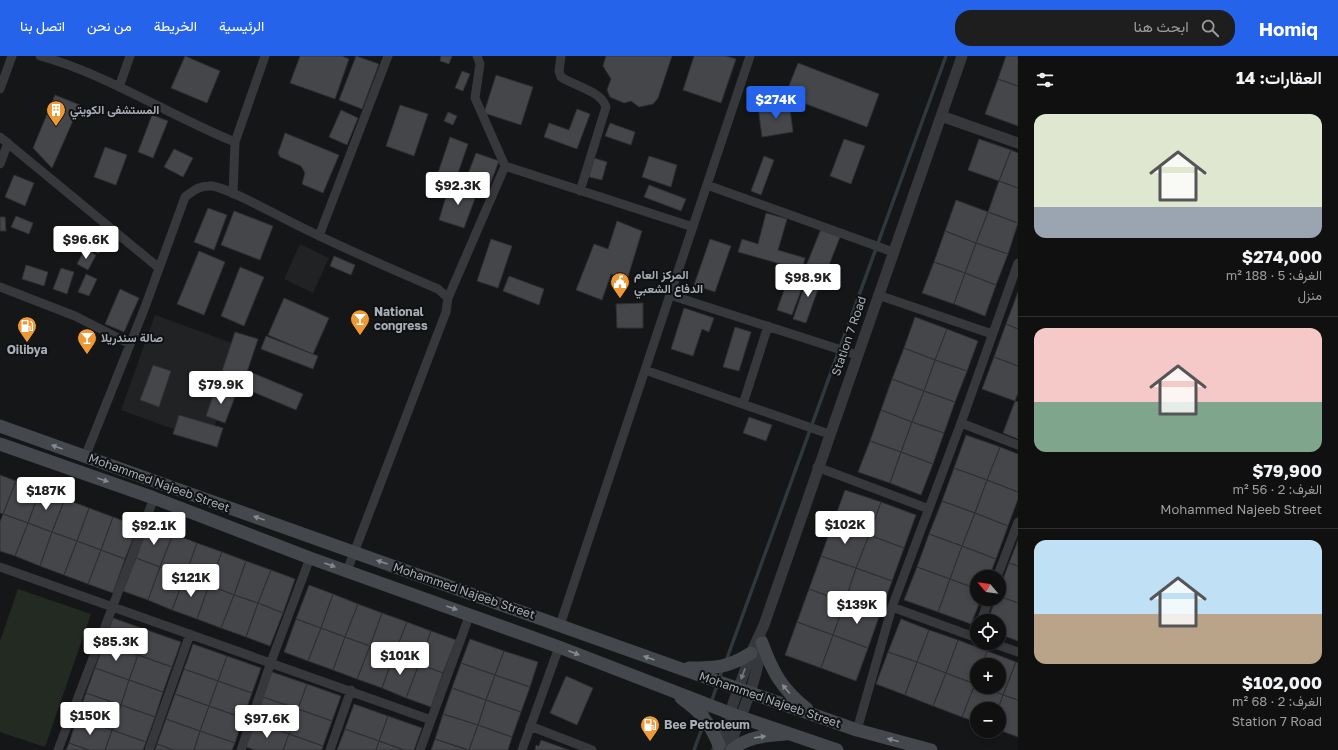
<!DOCTYPE html>
<html lang="ar">
<meta charset="utf-8">
<style>
body{margin:0;font-family:"Golos Text",Vazirmatn,sans-serif;background:#1e1e1f;color:#f1f3f6;direction:rtl;height:100vh;display:flex;flex-direction:column;font-size:15px;white-space:nowrap}
*{box-sizing:border-box;margin:0}
p{font-size:13px;color:#9c9d9f}
.icon{flex:none;width:22px;height:22px;fill:none;stroke:currentColor;stroke-width:2;stroke-linecap:round;stroke-linejoin:round}
.map{position:relative;flex:1;overflow:hidden;direction:ltr}
.sheet{display:flex;flex-direction:column;background:#101011;width:320px}
.sheet>*{flex:none}
.needle{width:26px;rotate:299deg}
.tools{position:absolute;left:970px;top:514px;display:grid;gap:8px}
.tools a{display:grid;place-items:center;width:36px;height:36px;border-radius:50%;background:#101011;box-shadow:0 2px 6px #0003,0 0 0 1px #303031;font-size:20px}
.price{position:absolute;translate:-50% -34px;padding:0 9px;border-radius:4px;background:#fff;color:#222;font-size:13px;line-height:26px;filter:drop-shadow(0 1px 2px #0008)}
.price::after{content:'';position:absolute;left:50%;top:24px;width:12px;height:9px;margin-left:-6px;background:inherit;clip-path:polygon(0 0,100% 0,50% 100%)}
.price.active{background:#2563eb;color:#fff}
ul{padding:0;list-style:none}
li{display:grid;align-content:center;gap:8px;height:212px;padding:0 16px}
li+li{border-top:1px solid #303031}
li span{display:grid;place-items:center;height:124px;border-radius:12px;color:#555}
li>.icon{margin-inline-start:auto}
span .icon{width:72px;height:72px;fill:#fffc;stroke-width:1}
li b{font-size:17px}
h2{display:flex;justify-content:space-between;align-items:center;height:48px;padding:0 16px;font-size:17px}
header{display:flex;align-items:center;gap:24px;box-sizing:border-box;height:56px;padding:0 20px;background:#2563eb;color:#fff}
header strong{font-size:19px}
nav{display:flex;gap:22px;margin-inline-start:auto;font-size:14px}
.search{width:280px;height:36px;background:#1e1e1f;display:flex;align-items:center;gap:10px;box-sizing:border-box;padding:0 14px;border-radius:16px;color:#9c9d9f;font-size:15px}
main{display:flex;flex:1;min-height:0}
.map>svg:first-child{display:block}
.built{fill:#212224}
.green{fill:#222a22}
.lines{fill:none;stroke-linecap:round;stroke-linejoin:round}
.stream{stroke:#2e383d;stroke-width:3.5}
.building{fill:#44464a;stroke:#2f3033}
.minor{stroke:#36383c;stroke-width:9}
.tertiary{stroke:#36383c;stroke-width:11}
.secondary{stroke:#44474c;stroke-width:13}
.oneway{fill:#858a92}
.oneway2{fill:#757980}
.labels{text-anchor:middle;stroke-width:4;stroke-linejoin:round;paint-order:stroke}
.poi-label{font-size:12px;font-weight:bold;fill:#a8aeb7;stroke:#101112;text-anchor:start}
.street-label{font-size:12px;fill:#a8aeb7;stroke:#101112}
</style>
<header>
<strong>Homiq</strong>
<div class="search"><svg class="icon" aria-label="search" viewBox="0 0 24 24"><circle cx="10" cy="10" r="6"/><path d="M15 15l6 6"/></svg>ابحث هنا</div>
<nav><a>الرئيسية</a><a>الخريطة</a><a>من نحن</a><a>اتصل بنا</a></nav>
</header>
<main>
<section class="sheet">
<h2>العقارات: 14<svg class="icon" aria-label="filters" viewBox="0 0 24 24"><path d="M4 7h16M4 17h16"/><circle cx="9" cy="7" r="2"/><circle cx="15" cy="17" r="2"/></svg></h2>
<ul>
<li><span style="background:linear-gradient(#dfe7d0 75%,#9aa5b1 0)"><svg class="icon" aria-label="home" viewBox="0 0 24 24"><path d="M3 11l9-7 9 7M6 9v11h12V9"/></svg></span><div><b>$274,000</b><p>الغرف: 5 · 188 m²</p><p>منزل</p></div></li>
<li><span style="background:linear-gradient(#f6c9c9 60%,#7fa58c 0)"><svg class="icon" aria-label="home" viewBox="0 0 24 24"><path d="M3 11l9-7 9 7M6 9v11h12V9"/></svg></span><div><b>$79,900</b><p>الغرف: 2 · 56 m²</p><p>Mohammed Najeeb Street</p></div></li>
<li><span style="background:linear-gradient(#bfe0f5 60%,#b9a48a 0)"><svg class="icon" aria-label="home" viewBox="0 0 24 24"><path d="M3 11l9-7 9 7M6 9v11h12V9"/></svg></span><div><b>$102,000</b><p>الغرف: 2 · 68 m²</p><p>Station 7 Road</p></div></li>
</ul>
</section>
<div class="map">
<svg width="1018" height="694" viewBox="0 0 1018 694">
<rect width="100%" height="100%" fill="#151617"/>
<!-- built -->
<path class="built" d="M300,188L329,202L313,237L284,223Z
M155,259L243,291L209,386L121,354Z"/>
<!-- green -->
<path class="green" d="M18,533L91,558L45,691L0,676V585Z"/>
<g class="lines">
<!-- stream -->
<path class="stream" d="M726,605L946,0
M706,661L723,612
M694,694L704,667"/>
</g>
<!-- building -->
<path class="building" d="M185,0L220,15L207,47L171,32Z
M300,0H342L349,3L335,43L290,27Z
M356,0L379,8L362,53L339,44Z
M441,0H452L449,8L440,5Z
M606,0H672L658,42L653,48L639,51L631,45L624,47L610,41L607,34L611,23L603,10Z
M694,0H726L736,3L721,47L683,34Z
M1006,0H1018V30L998,23Z
M798,7L879,38L867,71L785,40Z
M462,15L470,18L463,35L455,32Z
M496,19L533,31L521,69L484,57Z
M998,23L1018,30V70L985,58Z
M55,39L80,49L52,112L33,92Z
M789,46L793,76L762,81L758,51Z
M400,49L428,58L414,100L386,90Z
M577,53L590,58L577,93L544,81L549,67L569,74Z
M341,54L358,62L347,89L329,81Z
M448,56L457,60L453,69L444,65Z
M152,59L168,65L153,102L138,96Z
M610,67L635,76L631,89L605,80Z
M285,77L339,99L323,137L302,128L305,117L301,110L280,101L278,97Z
M450,81L468,88L455,126L437,120Z
M844,83L865,90L851,128L830,120Z
M979,83L1011,94L999,125L968,114Z
M105,91L127,99L116,129L94,121Z
M174,93L193,102L183,121L164,111Z
M1011,94L1018,97V132L999,125Z
M476,97L499,105L489,131L466,123Z
M649,100L677,109L671,131L642,121Z
M764,100L774,104L761,139L751,135Z
M594,102L607,106L602,124L589,121Z
M14,119L34,127L25,150L5,141Z
M999,125L1018,132V167L988,156Z
M450,127L477,137L464,172L439,164Z
M649,129L686,143L681,155L644,141Z
M956,144L988,156L976,187L945,175Z
M208,152L227,159L214,194L194,186Z
M234,155L273,170L260,204L221,189Z
M988,156L1018,167L1008,198L976,187Z
M766,157L787,163L778,194L805,202L802,214L738,196L742,183L758,188Z
M16,160L33,167L29,178L11,171Z
M0,161H5L6,175H0Z
M617,165L642,175L627,224L611,218L602,244L576,234L594,188L608,193Z
M821,173L840,181L826,217L806,210Z
M945,175L976,187L965,217L934,206Z
M88,176L104,191L98,198L82,183Z
M491,183L512,190L498,232L477,225Z
M710,183L731,190L715,236L694,229Z
M976,187L1008,198L996,229L965,217Z
M85,193L96,199L88,214L77,208Z
M199,195L225,206L204,259L177,248Z
M334,200L355,209L351,219L330,210Z
M934,206L965,217L954,248L922,237Z
M26,209L48,216L44,230L22,223Z
M240,211L264,221L244,270L221,260Z
M61,212L74,216L67,238L53,233Z
M809,217L822,222L806,267L793,263Z
M965,217L996,229L985,260L954,248Z
M86,218L97,223L89,240L78,236Z
M509,220L544,233L539,249L503,235Z
M788,223L803,229L792,259L777,254Z
M120,233L139,242L124,276L105,268Z
M1018,236V273L1006,268Z
M284,242L329,262L313,298L268,279Z
M643,247V272H617L616,248Z
M684,252L714,262L709,276L702,273L693,300L671,293Z
M915,261L947,273L935,304L904,292Z
M1006,268L1018,273V310L994,301Z
M735,271L751,276L739,315L723,311Z
M947,273L978,285L967,315L935,304Z
M235,276L258,283L241,334L218,327Z
M266,280L318,300L313,313L261,293Z
M904,292L935,304L924,335L892,323Z
M994,301L1018,310V337L1015,345L982,333Z
M935,304L967,315L955,346L924,335Z
M153,309L171,315L159,351L140,344Z
M253,317L303,338L296,354L246,333Z
M892,323L924,335L912,366L881,354Z
M216,331L236,338L225,367L206,360Z
M924,335L955,346L944,377L912,366Z
M1015,345L1018,346V383L1003,377Z
M881,354L912,366L901,396L870,385Z
M179,359L223,372L217,391L173,378Z
M749,361L772,369L766,385L743,377Z
M912,366L944,377L933,408L901,396Z
M966,379L1000,391L987,424L954,412Z
M870,385L901,396L890,427L858,416Z
M1000,391L1018,398V436L987,424Z
M901,396L933,408L921,439L890,427Z
M954,412L987,424L975,457L942,445Z
M0,419L16,425L3,458L0,457Z
M987,424L1018,436V443L1008,470L975,457Z
M16,425L40,434L28,467L3,458Z
M40,434L65,443L52,476L28,467Z
M845,434L881,446L869,479L833,467Z
M65,443L89,452L77,485L52,476Z
M942,445L975,457L962,490L929,478Z
M881,446L916,459L904,492L869,479Z
M89,452L113,461L101,494L77,485Z
M975,457L1008,470L996,503L962,490Z
M3,458L28,467L15,500L0,495V466Z
M113,461L138,470L125,503L101,494Z
M28,467L52,476L40,510L15,500Z
M833,467L869,479L856,512L821,500Z
M148,469L173,478L160,511L136,502Z
M52,476L77,485L64,519L40,510Z
M173,478L197,487L185,520L160,511Z
M929,478L962,490L950,523L917,511Z
M869,479L904,492L892,525L856,512Z
M1018,484V510L1009,507Z
M77,485L101,494L88,528L64,519Z
M197,487L222,496L209,529L185,520Z
M962,490L996,503L989,521H977V533L950,523Z
M101,494L125,503L113,537L88,528Z
M222,496L246,505L234,539L209,529Z
M821,500L856,512L845,546L809,533Z
M136,502L160,511L148,544L123,535Z
M246,505L271,514L258,547L234,539Z
M1009,507L1018,510V547L999,540V534Z
M160,511L185,520L172,554L148,544Z
M917,511L950,523L938,556L904,544Z
M856,512L892,525L880,558L845,546Z
M271,514L295,523L283,557L258,547Z
M185,520L209,529L197,563L172,554Z
M950,523L977,533V543H981L971,568L938,556Z
M209,529L234,539L221,572L197,563Z
M309,529L333,538L321,572L296,563Z
M809,533L845,546L833,579L797,566Z
M333,538L358,548L345,581L321,572Z
M234,539L258,547L246,581L221,572Z
M999,540L1018,547V585L999,578V565H987L996,543H999Z
M845,546L880,558L868,592L833,579Z
M258,547L283,557L270,590L246,581Z
M358,548L382,557L370,590L345,581Z
M382,557L407,566L394,599L370,590Z
M113,562L147,574L138,599L104,587Z
M296,563L321,572L308,605L284,596Z
M901,563L929,574L917,606L888,596Z
M407,566L431,575L419,608L394,599Z
M797,566L833,579L821,612L785,599Z
M321,572L345,581L333,614L308,605Z
M147,574L181,586L172,611L138,599Z
M929,574L958,584L946,617L917,606Z
M431,575L456,584L443,617L419,608Z
M833,579L868,592L856,625L821,612Z
M345,581L370,590L357,623L333,614Z
M470,583L504,595L495,619L461,607Z
M958,584L987,595L982,609H977V621L975,628L946,617Z
M104,587L138,599L129,624L95,612Z
M193,588L227,600L218,625L184,613Z
M370,590L394,599L382,632L357,623Z
M504,595L538,606L530,631L495,619Z
M987,595L1016,606L1003,639L983,631H999V609H982Z
M888,596L917,606L905,639L876,628Z
M138,599L172,611L163,636L129,624Z
M394,599L419,608L406,642L382,632Z
M227,600L261,612L252,637L218,625Z
M917,606L946,617L933,650L905,639Z
M1016,606L1018,607V644L1003,639Z
M461,607L495,619L486,644L452,632Z
M419,608L443,617L431,651L406,642Z
M95,612L129,624L121,649L86,637Z
M184,613L218,625L209,650L175,638Z
M272,616L307,628L298,653L263,641Z
M946,617L975,628L962,661L933,650Z
M495,619L530,631L521,656L486,644Z
M566,620L593,632L577,669L550,657Z
M129,624L163,636L155,661L121,649Z
M218,625L252,637L243,662L209,650Z
M307,628L341,640L332,665L298,653Z
M975,628L977,631H983L1003,639L998,653H977V666L962,661Z
M452,632L486,644L478,669L443,658Z
M86,637L121,649L112,674L77,662Z
M175,638L209,650L200,675L166,663Z
M1003,639L1018,644V681L999,674L998,653Z
M263,641L298,653L289,678L255,666Z
M486,644L521,656L512,681L478,669Z
M354,648L388,660L379,685L345,673Z
M121,649L155,661L146,686L112,674Z
M209,650L243,662L235,687L200,675Z
M298,653L332,665L323,690L289,678Z
M443,658L478,669L469,694L435,683Z
M388,660L422,672L414,694H404L379,685Z
M77,662L112,674L105,694H89L69,687Z
M166,663L200,675L194,694H174L157,688Z
M255,666L289,678L283,694H255L246,691Z
M478,669L512,681L508,694H469Z
M345,673L379,685L376,694H337Z
M112,674L146,686L143,694H105Z
M200,675L235,687L232,694H194Z
M289,678L323,690L322,694H283Z
M435,683L467,694H431Z
M541,684L569,694H535L536,689L539,690Z
M379,685L404,694H376Z
M69,687L89,694H66Z
M157,688L174,694H155Z"/>
<g class="lines">
<!-- minor -->
<path class="minor" d="M40,0C107,18 170,60 235,86
M561,0L559,15L561,21C575,30 601,35 606,51L580,135
M750,0L670,239L857,299
M119,31L130,0
M0,33L12,0
M0,81L159,212
M0,108L8,87
M505,110L693,171
M707,129L893,196
M233,138L235,86L265,0
M319,180L388,0
M0,231L75,260L130,288
M878,239L992,278
M448,242L505,110L475,42L480,8L477,0
M645,314L829,378
M743,348L768,270
M961,367L1018,389
M85,401L145,251L185,141C194,134 200,129 212,130C231,133 274,158 293,167C340,191 389,212 438,233L448,242L446,256L347,515
M817,411L929,453
M0,511L431,664
M997,521L1018,466
M892,551L977,582
M981,565L989,543
M560,569L670,239
M992,587L1018,596
M530,670L592,694
M857,674L892,551L961,367L1018,207
M58,694L154,442
M149,694L190,578
M241,694L271,606L310,502
M330,694L351,634
M420,694L470,558
M522,694L559,591"/>
<!-- tertiary -->
<path class="tertiary" d="M941,60L1018,87
M717,693L751,597L764,569L962,0
M728,694C741,659 759,621 762,584"/>
<!-- secondary -->
<path class="secondary" d="M0,370L676,611L857,674L931,694
M0,388L154,442L310,502L559,591L740,661L837,694
M762,587C773,617 782,633 807,653
M689,612C715,612 728,612 751,597
M681,642C702,657 709,666 719,689
M732,694C748,680 765,680 786,678"/>
</g>
<!-- one-way arrows -->
<defs><path id="oneway-solid" d="M-6-.8H1V-3.2L6.5 0L1 3.2V.8H-6Z"/></defs>
<g class="oneway">
<use href="#oneway-solid" transform="translate(57 391) rotate(-160)"/>
<use href="#oneway-solid" transform="translate(103 424) rotate(19)"/>
<use href="#oneway-solid" transform="translate(259 462) rotate(-161)"/>
<use href="#oneway-solid" transform="translate(382 506) rotate(-161)"/>
<use href="#oneway-solid" transform="translate(330 509) rotate(20)"/>
<use href="#oneway-solid" transform="translate(452 552) rotate(19)"/>
<use href="#oneway-solid" transform="translate(574 597) rotate(21)"/>
<use href="#oneway-solid" transform="translate(649 602) rotate(-160)"/>
<use href="#oneway-solid" transform="translate(786 633) rotate(-131)"/>
<use href="#oneway-solid" transform="translate(760 681) rotate(-8)"/>
<use href="#oneway-solid" transform="translate(893 684) rotate(-165)"/>
</g>
<use class="oneway2" href="#oneway-solid" transform="translate(743 618) rotate(110)"/>
<!-- icons -->
<defs>
<g id="building-pin" transform="scale(1)"><path d="M0 17L-7.5 6A9.5 9.5 0 1 1 7.5 6Z" fill="#ef9936" stroke="#101112"/><path d="M-4-6H4V6H1V3H-1V6H-4ZM-2.5-4.3h1.7v1.8h-1.7ZM.8-4.3h1.7v1.8H.8ZM-2.5-1h1.7V.8h-1.7ZM.8-1h1.7V.8H.8Z" fill="#fff"/></g>
<g id="civic-pin" transform="scale(1)"><path d="M0 17L-7.5 6A9.5 9.5 0 1 1 7.5 6Z" fill="#ef9936" stroke="#101112"/><path d="M-.6-6.5H3V-4.5H.6V-3L4-1V1h2V6H-6V1h2V-1L-.6-3ZM-1.2 2.5V6h2.4V2.5Z" fill="#fff"/></g>
<g id="bar-pin" transform="scale(1)"><path d="M0 17L-7.5 6A9.5 9.5 0 1 1 7.5 6Z" fill="#ef9936" stroke="#101112"/><path d="M-6-5H6L.8 .8V4.5H3.5V6h-7V4.5H-.8V.8Z" fill="#fff"/></g>
<g id="fuel-pin" transform="scale(1)"><path d="M0 17L-7.5 6A9.5 9.5 0 1 1 7.5 6Z" fill="#ef9936" stroke="#101112"/><path d="M-5.5-6h7V0h2V4h1.3V-2.5L3-4.5l.8-.8L6-3V5H2.5V1h-1V6h-7ZM-4.2-4.7v3.2H.2V-4.7Z" fill="#fff"/></g>
</defs>
<g fill-rule="evenodd">
<use href="#building-pin" x="56" y="54"/>
<use href="#civic-pin" x="620" y="226"/>
<use href="#bar-pin" x="360" y="263"/>
<use href="#fuel-pin" x="27" y="270"/>
<use href="#bar-pin" x="87" y="282"/>
<use href="#fuel-pin" x="650" y="669"/>
</g>
<g class="labels">
<!-- poi labels -->
<g class="poi-label">
<text x="70" y="58">المستشفى الكويتي</text>
<text x="634" y="223">المركز العام<tspan x="634" dy="14">الدفاع الشعبي</tspan></text>
<text x="374" y="260">National<tspan x="374" dy="14">congress</tspan></text>
<text x="101" y="286">صالة سندريلا</text>
<text x="27" y="298" text-anchor="middle">Oilibya</text>
<text x="664" y="673">Bee Petroleum</text>
</g>
<!-- street labels -->
<g class="street-label">
<text transform="translate(849 280) rotate(-71)" y="4">Station 7 Road</text>
<text transform="translate(159 427) rotate(20)" y="4">Mohammed Najeeb Street</text>
<text transform="translate(464 535) rotate(19)" y="4">Mohammed Najeeb Street</text>
<text transform="translate(770 644) rotate(19)" y="4">Mohammed Najeeb Street</text>
</g>
</g>
</svg>
<div class="tools">
<a><svg class="needle" viewBox="-14 -14 28 28"><path d="M0-13l5 13h-10z" fill="#e53935"/><path d="M0 13l5-13h-10z" fill="#9c9d9f"/></svg></a>
<a><svg class="icon" aria-label="locate" viewBox="0 0 24 24"><circle cx="12" cy="12" r="6"/><path d="M12 2v4M12 18v4M2 12h4M18 12h4"/></svg></a>
<a>+</a>
<a>−</a>
</div>
<b class="price active" style="left:776px;top:64px">$274K</b>
<b class="price" style="left:458px;top:150px">$92.3K</b>
<b class="price" style="left:86px;top:204px">$96.6K</b>
<b class="price" style="left:808px;top:242px">$98.9K</b>
<b class="price" style="left:221px;top:349px">$79.9K</b>
<b class="price" style="left:46px;top:455px">$187K</b>
<b class="price" style="left:845px;top:489px">$102K</b>
<b class="price" style="left:154px;top:490px">$92.1K</b>
<b class="price" style="left:191px;top:542px">$121K</b>
<b class="price" style="left:857px;top:569px">$139K</b>
<b class="price" style="left:116px;top:606px">$85.3K</b>
<b class="price" style="left:400px;top:620px">$101K</b>
<b class="price" style="left:90px;top:680px">$150K</b>
<b class="price" style="left:267px;top:683px">$97.6K</b>
</div>
</main>
